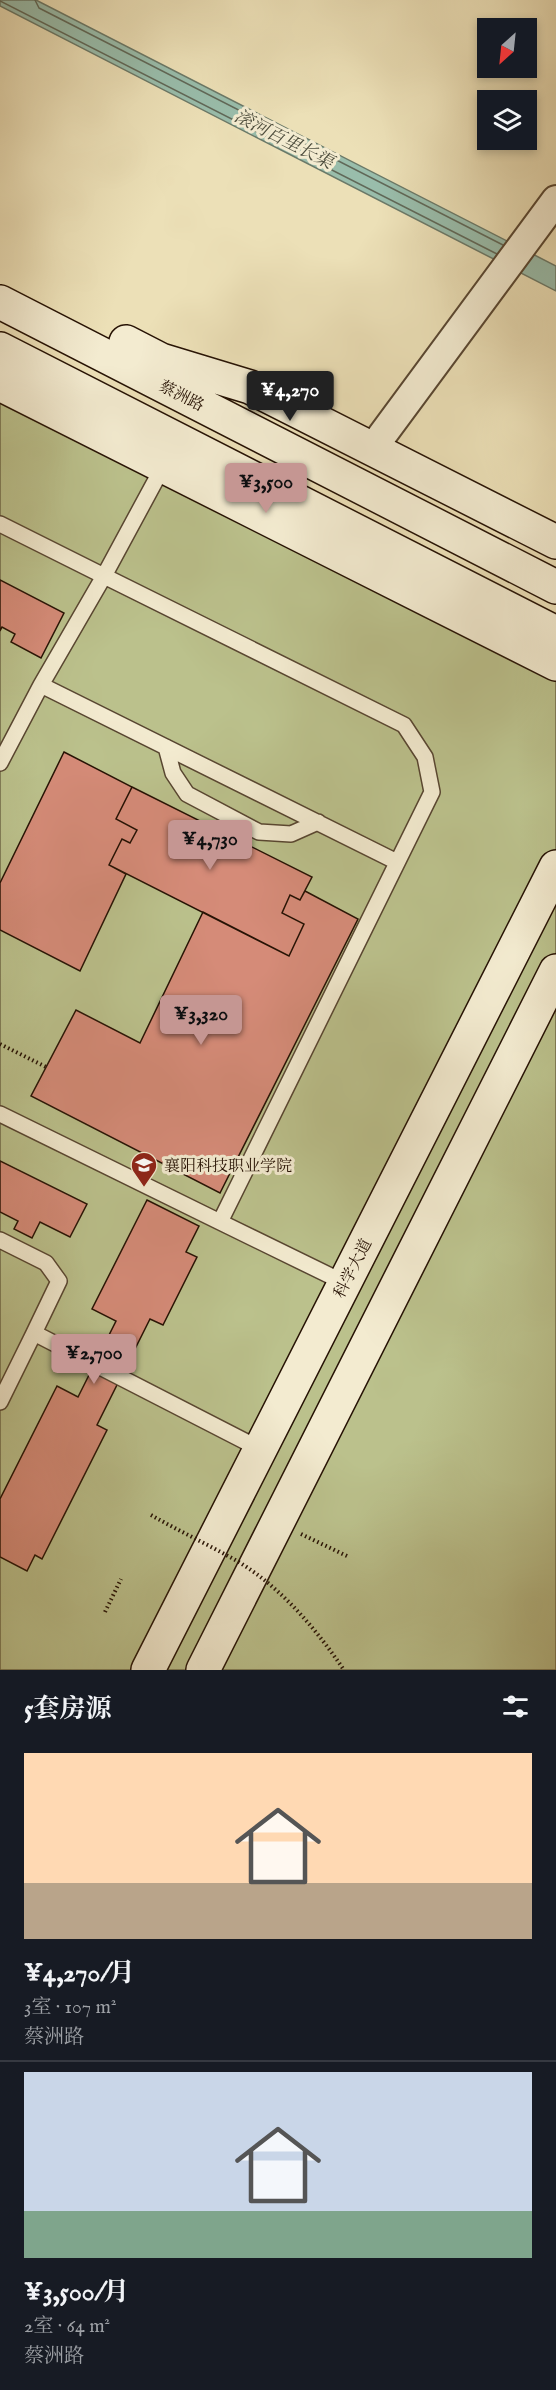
<!DOCTYPE html>
<html lang="zh">
<meta charset="utf-8">
<style>
body{margin:0;font-family:"IM FELL English","Noto Serif SC",serif;background:#20242c;color:#f1f3f6;height:100vh;display:flex;flex-direction:column;font-size:22px;white-space:nowrap}
*{box-sizing:border-box;margin:0}
p{font-size:20px;color:#9ea1a6}
.icon{flex:none;width:33px;height:33px;fill:none;stroke:currentColor;stroke-width:2;stroke-linecap:round;stroke-linejoin:round}
.map{position:relative;height:1670px;overflow:hidden}
.side{display:flex;flex-direction:column;background:#171b24;flex:1}
.side>*{flex:none}
.needle{width:39px;rotate:207deg}
.tools{position:absolute;left:477px;top:18px;display:grid;gap:12px}
.tools a{display:grid;place-items:center;width:60px;height:60px;border-radius:0px;background:#171b24;box-shadow:0 3px 9px #0003;font-size:30px}
.price{position:absolute;translate:-50% -51px;padding:0 14px;border-radius:6px;background:#c59692;color:#111;font-size:20px;line-height:39px;filter:drop-shadow(0 2px 3px #0008)}
.price::after{content:'';position:absolute;left:50%;top:36px;width:18px;height:14px;margin-left:-9px;background:inherit;clip-path:polygon(0 0,100% 0,50% 100%)}
.price.active{background:#222;color:#fff}
ul{padding:0;list-style:none}
li{display:grid;align-content:center;gap:12px;height:318px;padding:0 24px}
li+li{border-top:2px solid #363941}
li span{display:grid;place-items:center;height:186px;border-radius:0px;color:#555}
li>.icon{margin-inline-start:auto}
span .icon{width:108px;height:108px;fill:#fffc;stroke-width:1}
li b{font-size:26px}
h2{display:flex;justify-content:space-between;align-items:center;height:72px;padding:0 24px;font-size:26px}
.map>svg:first-child{display:block}
.green{fill:#bbc18c;stroke:#706a48;stroke-width:1.5}
.water{fill:#99bdab;stroke:#6b7968;stroke-width:1.5}
.lines{fill:none;stroke-linecap:round;stroke-linejoin:round}
.shore{stroke:#606858;stroke-width:1.5}
.building{fill:#d58b78;stroke:#261204;stroke-width:1.5}
.lane-casing{stroke:#584631;stroke-width:18}
.street-casing{stroke:#584631;stroke-width:32}
.secondary-casing{stroke:#261204;stroke-width:36}
.path{stroke:#261204;stroke-width:4;stroke-dasharray:1.5 3;stroke-linecap:butt}
.lane{stroke:#f3ebd0;stroke-width:15}
.street{stroke:#f3ebd0;stroke-width:28}
.secondary{stroke:#f3ebd0;stroke-width:33}
.path-bridge{stroke:#261204;stroke-width:4;stroke-dasharray:1.5 3;stroke-linecap:butt}
.labels{text-anchor:middle;stroke-width:6;stroke-linejoin:round;paint-order:stroke}
.street-label{font-size:16px;fill:#261204;stroke:#f3ebd0}
.poi-label{font-size:16px;fill:#261204;stroke:#f3ebd0;text-anchor:start}
.water-label{font-size:18px;font-style:italic;fill:#4e4e3e;stroke:#f3ebd0}
</style>
<div class="map">
<svg width="556" height="1670" viewBox="0 0 556 1670">
<rect width="100%" height="100%" fill="#ece0b7"/>
<filter id="stains"><feTurbulence type="fractalNoise" baseFrequency=".00333" numOctaves="4"/><feColorMatrix values="0 0 0 0 .2 0 0 0 0 .09 0 0 0 0 .02 0 0 0 .5 -.17"/></filter>
<radialGradient id="worn" r=".72"><stop offset=".6" stop-color="#630" stop-opacity="0"/><stop offset="1" stop-color="#630" stop-opacity=".3"/></radialGradient>
<!-- green -->
<path class="green" d="M0,384L556,657V1670H0Z"/>
<!-- water -->
<path class="water" d="M0,0H36L556,266V291L0,6Z"/>
<g class="lines">
<!-- shore -->
<path class="shore" d="M35,0L39,8L503,245
M0,1L497,254"/>
</g>
<!-- building -->
<path class="building" d="M0,580L64,613L41,658L11,642L15,634L2,627L0,631Z
M64,752L132,787L116,819L137,830L130,843L122,839L109,865L126,874L80,971L0,930V883Z
M132,787L312,877L300,900L290,895L282,913L304,924L289,956L109,865L122,839L130,843L137,830L116,819Z
M305,891L358,919L220,1193L31,1096L76,1010L140,1043L203,912L289,956L304,924L282,913L290,895L300,900Z
M0,1161L87,1204L70,1237L40,1222L32,1238L14,1229L18,1221L0,1212Z
M147,1200L199,1226L186,1252L197,1257L163,1325L150,1319L97,1425L107,1430L42,1559L35,1555L27,1571L0,1557V1499L57,1386L78,1397L116,1321L92,1309Z"/>
<g class="lines">
<!-- lane casing -->
<g class="lane-casing">
<path id="lane" d="M0,524L104,576L41,685
M166,747L173,773L187,794L259,832L291,834L318,822
M0,763L41,685L397,862
M0,1114L220,1222L432,792L425,757L404,725L104,576L165,463
M220,1222L345,1283
M0,1240L46,1263L59,1281L34,1333L260,1449
M0,1402L34,1333"/>
</g>
<!-- street casing -->
<g class="street-casing">
<path id="street" d="M372,449L556,200"/>
</g>
<!-- secondary casing -->
<g class="secondary-casing">
<path id="secondary" d="M0,302L556,587
M126,342L161,360L250,387L556,542
M0,349L556,633
M0,384L556,664
M148,1670L556,867
M203,1670L556,971"/>
</g>
<!-- path -->
<path class="path" d="M0,1044L46,1067
M301,1534L349,1557
M105,1612L121,1579"/>
<!-- lane -->
<use href="#lane" class="lane"/>
<!-- street -->
<use href="#street" class="street"/>
<!-- secondary -->
<use href="#secondary" class="secondary"/>
<!-- path-bridge -->
<path class="path-bridge" d="M151,1515C179,1531 209,1545 237,1561C281,1587 316,1629 344,1670"/>
</g>
<!-- icons -->
<defs>
<g id="university-pin" transform="scale(1.35)"><path d="M0 17L-7.5 6A9.5 9.5 0 1 1 7.5 6Z" fill="#8f2418" stroke="#f3ebd0"/><path d="M0-5L7-2L0 1L-7-2ZM-4 1L0 2.5L4 1V4Q0 6-4 4Z" fill="#fff"/></g>
</defs>
<g fill-rule="evenodd">
<use href="#university-pin" x="144" y="1165"/>
</g>
<g class="labels">
<!-- street labels -->
<g class="street-label">
<text transform="translate(182 395) rotate(27)" y="6">蔡洲路</text>
<text transform="translate(352 1268) rotate(-63)" y="6">科学大道</text>
</g>
<!-- poi labels -->
<g class="poi-label">
<text x="164" y="1171">襄阳科技职业学院</text>
</g>
<!-- water labels -->
<g class="water-label">
<text transform="translate(284 139) rotate(27)" y="6">滚河百里长渠</text>
</g>
</g>
<rect width="100%" height="100%" filter="url(#stains)"/>
<rect width="100%" height="100%" fill="url(#worn)"/>
</svg>
<div class="tools">
<a><svg class="needle" viewBox="-14 -14 28 28"><path d="M0-13l5 13h-10z" fill="#e53935"/><path d="M0 13l5-13h-10z" fill="#9ea1a6"/></svg></a>
<a><svg class="icon" aria-label="layers" viewBox="0 0 24 24"><path d="M12 4l9 5-9 5-9-5zM3 14l9 5 9-5"/></svg></a>
</div>
<b class="price active" style="left:290px;top:422px">¥4,270</b>
<b class="price" style="left:266px;top:514px">¥3,500</b>
<b class="price" style="left:210px;top:871px">¥4,730</b>
<b class="price" style="left:201px;top:1046px">¥3,320</b>
<b class="price" style="left:94px;top:1385px">¥2,700</b>
</div>
<section class="side">
<h2>5套房源<svg class="icon" aria-label="filters" viewBox="0 0 24 24"><path d="M4 7h16M4 17h16"/><circle cx="9" cy="7" r="2"/><circle cx="15" cy="17" r="2"/></svg></h2>
<ul>
<li><span style="background:linear-gradient(#ffd9b3 70%,#b9a48a 0)"><svg class="icon" aria-label="home" viewBox="0 0 24 24"><path d="M3 11l9-7 9 7M6 9v11h12V9"/></svg></span><div><b>¥4,270/月</b><p>3室 · 107 m²</p><p>蔡洲路</p></div></li>
<li><span style="background:linear-gradient(#c9d6e8 75%,#7fa58c 0)"><svg class="icon" aria-label="home" viewBox="0 0 24 24"><path d="M3 11l9-7 9 7M6 9v11h12V9"/></svg></span><div><b>¥3,500/月</b><p>2室 · 64 m²</p><p>蔡洲路</p></div></li>
</ul>
</section>
